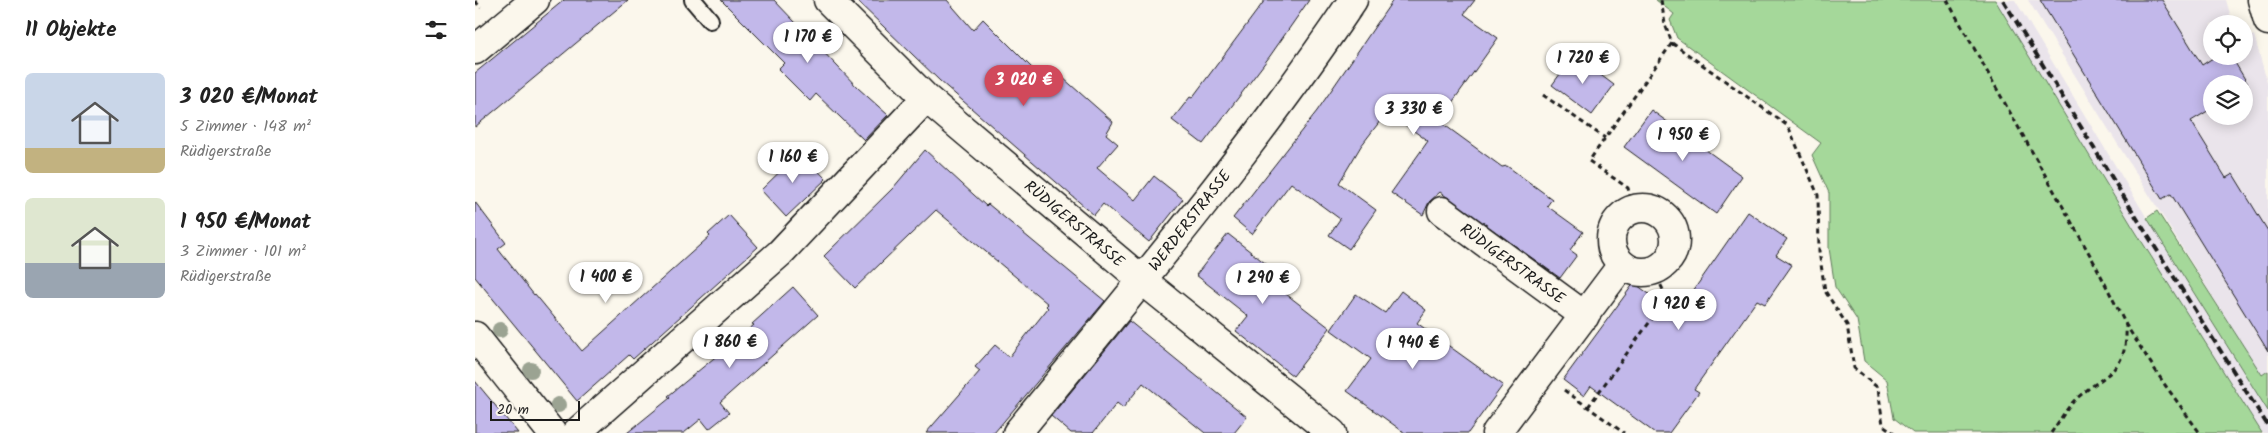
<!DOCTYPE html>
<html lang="de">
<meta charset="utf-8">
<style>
body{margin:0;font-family:Kalam,sans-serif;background:#f6f6f6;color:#222;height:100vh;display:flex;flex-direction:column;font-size:19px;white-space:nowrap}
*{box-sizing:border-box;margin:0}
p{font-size:16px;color:#767676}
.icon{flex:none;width:28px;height:28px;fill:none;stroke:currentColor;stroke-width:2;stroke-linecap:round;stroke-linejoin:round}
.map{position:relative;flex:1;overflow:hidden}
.side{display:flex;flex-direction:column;background:#fff;width:475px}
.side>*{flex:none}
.controls{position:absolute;left:1728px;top:15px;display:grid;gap:10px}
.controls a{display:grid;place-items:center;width:50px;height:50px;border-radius:50%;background:#fff;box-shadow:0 2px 12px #0003;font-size:25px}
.scale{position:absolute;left:15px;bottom:12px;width:90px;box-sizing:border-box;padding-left:5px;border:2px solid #1c1c1c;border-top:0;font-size:14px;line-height:18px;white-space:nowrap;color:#1c1c1c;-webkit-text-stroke:4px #fbf7ec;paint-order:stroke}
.price{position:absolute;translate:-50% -42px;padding:0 11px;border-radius:18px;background:#fff;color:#222;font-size:16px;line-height:32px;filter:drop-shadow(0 1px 2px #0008)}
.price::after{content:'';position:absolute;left:50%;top:30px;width:15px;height:11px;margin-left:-8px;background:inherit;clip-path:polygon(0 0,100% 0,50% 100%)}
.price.selected{background:#d1495b;color:#fff}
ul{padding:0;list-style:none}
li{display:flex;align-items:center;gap:15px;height:125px;padding:0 25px}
li span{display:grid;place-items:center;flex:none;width:140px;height:100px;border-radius:8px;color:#555}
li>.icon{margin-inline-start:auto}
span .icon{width:60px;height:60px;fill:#fffc;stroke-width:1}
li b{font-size:21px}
h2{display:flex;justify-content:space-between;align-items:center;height:60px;padding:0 25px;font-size:21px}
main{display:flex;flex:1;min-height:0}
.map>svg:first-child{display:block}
.built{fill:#eae4eb;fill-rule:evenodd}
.green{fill:#a5d89a;stroke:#607a5b}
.building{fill:#c2b8ea;stroke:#1c1c1c}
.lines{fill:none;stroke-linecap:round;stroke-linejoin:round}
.lane-casing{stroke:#1c1c1c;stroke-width:20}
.street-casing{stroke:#1c1c1c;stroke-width:31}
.path{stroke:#1c1c1c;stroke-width:3;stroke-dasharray:5 4;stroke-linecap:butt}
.lane{stroke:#fbf7ec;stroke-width:16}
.street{stroke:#fbf7ec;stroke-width:28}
.rail{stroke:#1c1c1c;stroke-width:4;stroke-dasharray:8 4;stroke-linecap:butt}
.tree{fill:#9ba392}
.labels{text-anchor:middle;stroke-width:5;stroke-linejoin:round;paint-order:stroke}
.street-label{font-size:16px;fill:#1c1c1c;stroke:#fbf7ec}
</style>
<main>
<section class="side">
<h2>11 Objekte<svg class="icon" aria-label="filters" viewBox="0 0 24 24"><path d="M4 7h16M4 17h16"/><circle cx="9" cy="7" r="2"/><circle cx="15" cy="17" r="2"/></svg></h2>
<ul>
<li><span style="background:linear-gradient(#c9d6e8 75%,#c2b280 0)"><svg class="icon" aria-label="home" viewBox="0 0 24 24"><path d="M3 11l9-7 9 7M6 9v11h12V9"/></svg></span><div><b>3 020 €/Monat</b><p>5 Zimmer · 148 m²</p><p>Rüdigerstraße</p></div></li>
<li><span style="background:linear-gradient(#dfe7d0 65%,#9aa5b1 0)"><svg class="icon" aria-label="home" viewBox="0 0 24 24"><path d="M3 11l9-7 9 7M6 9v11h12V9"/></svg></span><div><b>1 950 €/Monat</b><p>3 Zimmer · 101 m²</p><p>Rüdigerstraße</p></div></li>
</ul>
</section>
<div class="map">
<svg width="1793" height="433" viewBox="0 0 1793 433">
<rect width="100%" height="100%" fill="#fbf7ec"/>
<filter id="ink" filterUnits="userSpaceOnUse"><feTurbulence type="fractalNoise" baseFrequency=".02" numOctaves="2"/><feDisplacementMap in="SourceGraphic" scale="10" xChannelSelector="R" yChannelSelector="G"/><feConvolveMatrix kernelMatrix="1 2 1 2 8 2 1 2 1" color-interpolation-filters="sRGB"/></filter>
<g filter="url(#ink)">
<!-- built -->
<path class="built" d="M1520,0H1540L1672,218L1793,411V433H1787L1657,226Z
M1553,0H1751L1758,24H1736V56H1769V40L1779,35L1793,85V371L1787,376ZM1736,84H1769V116H1736Z"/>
<!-- green -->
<path class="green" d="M1181,0H1520L1657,226L1787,433H1438L1419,418L1412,380L1389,361L1382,320L1360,287L1354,248V193L1337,155L1346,143L1202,38L1195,20L1199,14Z
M1682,211L1787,375L1793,371V411L1672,218Z"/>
<!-- building -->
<path class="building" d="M89,0H153L0,127V73Z
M246,0H299L383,88L413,115L389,140L341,94L335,101L303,69L309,63Z
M381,0H472L498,30L508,19L569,80L579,70L638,122L631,134L643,144L622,168L660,200L679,176L708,199L674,242L628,204L619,215L465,81Z
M790,0H834L795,56L728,144L697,120L715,97L717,98Z
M918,0H1000L989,14L1023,38L964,121L1027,167L1032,166L1077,199L1072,206L1108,232L1095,250L1102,255L1085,278L965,192L954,202L948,215L916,193L953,141L912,112L886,146L864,183L901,210L874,249L854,235L865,219L816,183L777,234L758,218L842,111Z
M1565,0H1687L1727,65L1741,56H1756L1774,86L1769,89V84H1736V109L1716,121L1751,178L1758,174L1793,231V351L1696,194L1687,199Z
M1099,55L1139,85L1117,115L1077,85Z
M1176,110L1267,176L1241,214L1149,147Z
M450,150L511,206L513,204L630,301L519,433H451L505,371L500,367L520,345L534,357L573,308L571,306L573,304L461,210L380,288L349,256L418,188Z
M325,152L351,179L311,217L286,190Z
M0,202L31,243L23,249L59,295L60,294L107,351L235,236L233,234L254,215L283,247L158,359L154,355L102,401L0,277Z
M1273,212L1312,239L1301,255L1317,265L1290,304L1282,300L1219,389L1224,392L1194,433H1180L1116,386L1109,396L1088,380L1159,283L1202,314Z
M753,234L809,278L802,287L855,328L818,376L761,331L773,316L721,275Z
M318,287L343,315L245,402L254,413L234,429L226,419L209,433H152L195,398L193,396L279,325L277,324Z
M926,291L951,310L942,323L1028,385L993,433H930L872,391L896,359L856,330L881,294L910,313Z
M654,321L772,417L759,433H730L668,383L648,408L642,403L618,433H596L576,416Z
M0,381L43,433H0Z"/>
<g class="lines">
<!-- lane casing -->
<g class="lane-casing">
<path id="lane" d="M218,0L235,20"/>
</g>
<!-- street casing -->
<g class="street-casing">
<path id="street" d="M353,0L451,98L667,280L857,433
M1787,0L1793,21
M0,50L60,0
M1136 240a32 32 0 1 1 64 0a32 32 0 1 1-64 0Z
M967,211L1110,316
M0,336L77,433
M101,433L305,253L451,98
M542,433C657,292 776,152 878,0
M1021,433L1147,265"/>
</g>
<!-- path -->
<path class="path" d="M1186,0L1190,24L1197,43L1313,126L1343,195L1344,251L1350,291L1372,325L1379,368L1403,388L1408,425L1419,433
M1472,0L1620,264L1651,325L1690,385L1725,433
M0,1L6,8
M1068,95L1130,138
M1158,208L1153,188L1114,161L1197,43
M1089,390L1149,433
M1113,407L1192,298L1179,271
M1576,433C1584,422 1592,407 1602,398C1632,372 1653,372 1651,325"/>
<!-- lane -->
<use href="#lane" class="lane"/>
<!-- street -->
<use href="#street" class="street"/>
<!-- rail -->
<path class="rail" d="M1528,0L1663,220L1793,426"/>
</g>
<!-- trees -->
<g class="tree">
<circle cx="25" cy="330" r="8"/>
<circle cx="56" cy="370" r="8"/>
<circle cx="83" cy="405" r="8"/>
</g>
</g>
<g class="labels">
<!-- street labels -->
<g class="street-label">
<text transform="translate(714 220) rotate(-52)" y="6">WERDERSTRASSE</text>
<text transform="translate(600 223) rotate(40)" y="6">RÜDIGERSTRASSE</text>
<text transform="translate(1038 263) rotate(36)" y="6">RÜDIGERSTRASSE</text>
</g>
</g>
</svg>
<div class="controls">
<a><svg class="icon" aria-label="locate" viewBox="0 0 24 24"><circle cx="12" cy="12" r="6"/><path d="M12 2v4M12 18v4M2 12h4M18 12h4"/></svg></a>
<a><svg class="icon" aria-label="layers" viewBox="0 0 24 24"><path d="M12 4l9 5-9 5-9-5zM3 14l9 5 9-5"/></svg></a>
</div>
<div class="scale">20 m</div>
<b class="price" style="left:333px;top:64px">1 170 €</b>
<b class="price" style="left:1108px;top:85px">1 720 €</b>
<b class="price selected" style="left:549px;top:107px">3 020 €</b>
<b class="price" style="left:939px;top:136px">3 330 €</b>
<b class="price" style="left:1208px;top:162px">1 950 €</b>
<b class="price" style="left:318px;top:184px">1 160 €</b>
<b class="price" style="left:131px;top:304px">1 400 €</b>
<b class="price" style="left:788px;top:305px">1 290 €</b>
<b class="price" style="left:1204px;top:331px">1 920 €</b>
<b class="price" style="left:255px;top:369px">1 860 €</b>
<b class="price" style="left:938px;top:370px">1 940 €</b>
</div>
</main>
